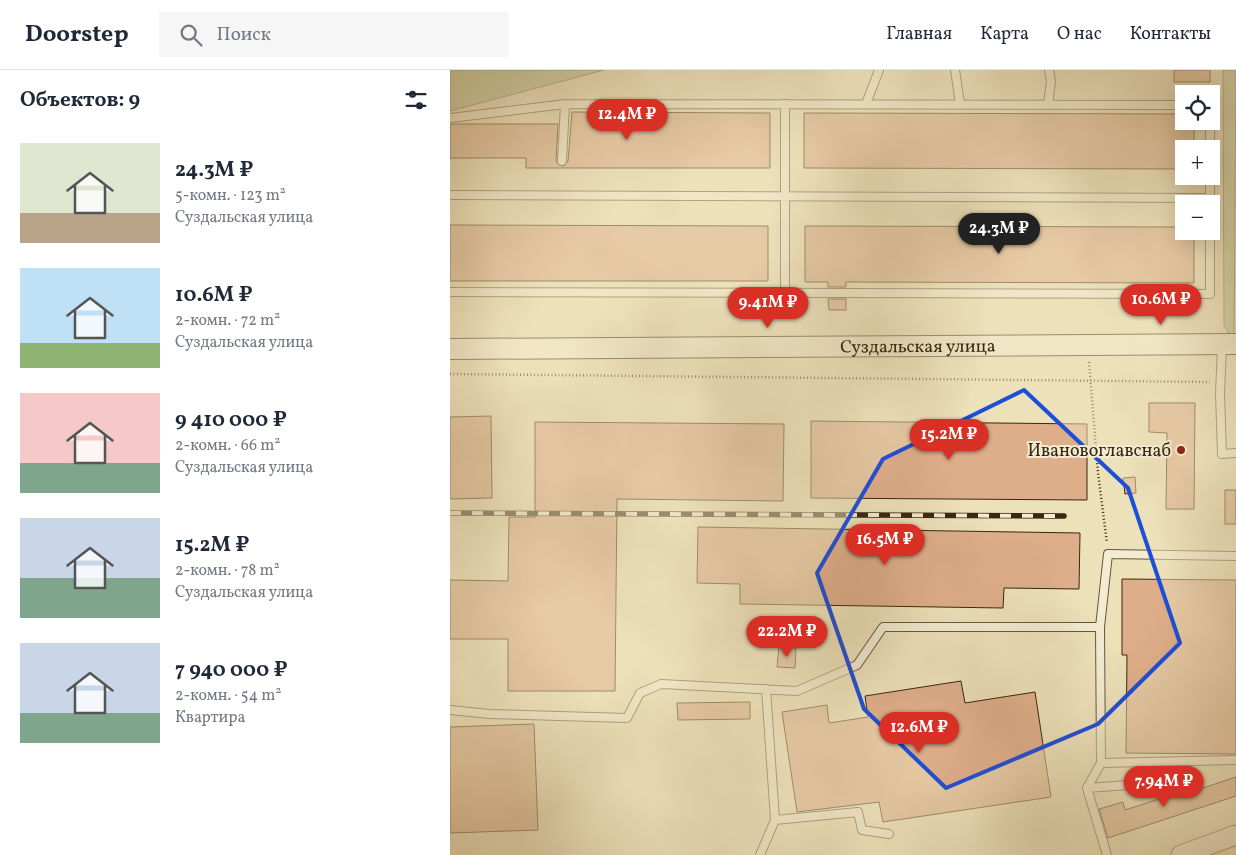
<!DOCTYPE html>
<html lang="ru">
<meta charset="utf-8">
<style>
body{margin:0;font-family:Vollkorn,serif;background:#f6f6f7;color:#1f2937;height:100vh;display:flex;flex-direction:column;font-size:19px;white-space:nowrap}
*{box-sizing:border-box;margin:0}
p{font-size:16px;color:#747a83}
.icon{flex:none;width:28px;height:28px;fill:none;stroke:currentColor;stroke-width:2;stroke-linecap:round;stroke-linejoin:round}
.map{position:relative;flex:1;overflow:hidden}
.drawer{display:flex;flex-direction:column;background:#fff;width:450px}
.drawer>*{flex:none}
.buttons{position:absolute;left:725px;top:15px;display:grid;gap:10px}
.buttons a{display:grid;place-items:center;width:45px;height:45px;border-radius:0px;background:#fff;box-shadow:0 5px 20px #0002;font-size:25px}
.price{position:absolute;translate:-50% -42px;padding:0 11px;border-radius:18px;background:#d93025;color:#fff;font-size:16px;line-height:32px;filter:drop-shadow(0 1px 2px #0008)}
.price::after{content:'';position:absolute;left:50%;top:30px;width:15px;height:11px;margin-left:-8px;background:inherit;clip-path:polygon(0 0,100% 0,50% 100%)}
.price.active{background:#222;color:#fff}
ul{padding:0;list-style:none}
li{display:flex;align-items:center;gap:15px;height:125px;padding:0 20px}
li span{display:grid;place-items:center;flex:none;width:140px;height:100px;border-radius:0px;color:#555}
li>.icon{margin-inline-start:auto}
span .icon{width:60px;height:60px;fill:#fffc;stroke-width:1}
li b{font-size:21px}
h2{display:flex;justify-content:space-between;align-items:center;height:60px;padding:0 20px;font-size:21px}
header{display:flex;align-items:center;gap:30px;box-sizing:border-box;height:70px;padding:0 25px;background:#fff;border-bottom:1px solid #e0e1e3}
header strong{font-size:24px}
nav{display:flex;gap:28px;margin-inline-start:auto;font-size:18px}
.search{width:350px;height:45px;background:#f6f6f7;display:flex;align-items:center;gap:12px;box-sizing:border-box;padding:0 18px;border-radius:0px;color:#747a83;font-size:19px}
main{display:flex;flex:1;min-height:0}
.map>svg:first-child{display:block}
.green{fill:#b7c391;stroke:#787552}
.building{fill:#deae8a;stroke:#382712}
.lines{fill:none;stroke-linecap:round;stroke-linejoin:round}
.service-casing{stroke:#65563c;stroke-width:10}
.tertiary-casing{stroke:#65563c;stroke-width:21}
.secondary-casing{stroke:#382712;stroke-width:22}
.path{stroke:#382712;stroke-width:2.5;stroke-dasharray:1 2.5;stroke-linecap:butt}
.service{stroke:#f3ecd2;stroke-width:8}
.tertiary{stroke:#f3ecd2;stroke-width:19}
.secondary{stroke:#f3ecd2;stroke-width:20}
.rail-casing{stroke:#382712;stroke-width:5.5}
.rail{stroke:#f3ecd2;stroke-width:4;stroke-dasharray:11;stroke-linecap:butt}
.marked{fill:none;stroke:#1d4ed8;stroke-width:4;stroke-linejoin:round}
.poi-dot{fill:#8f2418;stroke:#f3ecd2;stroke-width:2}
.labels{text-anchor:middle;stroke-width:4;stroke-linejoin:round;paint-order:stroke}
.street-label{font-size:18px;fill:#382712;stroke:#f3ecd2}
.poi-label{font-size:18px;fill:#382712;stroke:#f3ecd2;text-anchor:end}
</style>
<header>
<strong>Doorstep</strong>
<div class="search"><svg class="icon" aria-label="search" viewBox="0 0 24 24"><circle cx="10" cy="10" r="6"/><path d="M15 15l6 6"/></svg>Поиск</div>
<nav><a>Главная</a><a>Карта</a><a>О нас</a><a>Контакты</a></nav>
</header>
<main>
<section class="drawer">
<h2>Объектов: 9<svg class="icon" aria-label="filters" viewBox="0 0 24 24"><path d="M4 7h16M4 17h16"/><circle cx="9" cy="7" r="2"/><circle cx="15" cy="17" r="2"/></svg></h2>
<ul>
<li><span style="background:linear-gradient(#dfe7d0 70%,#b9a48a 0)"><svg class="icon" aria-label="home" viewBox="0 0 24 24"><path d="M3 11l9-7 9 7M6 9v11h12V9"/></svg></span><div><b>24.3M ₽</b><p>5-комн. · 123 m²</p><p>Суздальская улица</p></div></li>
<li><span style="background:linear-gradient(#bfe0f5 75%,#8fb573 0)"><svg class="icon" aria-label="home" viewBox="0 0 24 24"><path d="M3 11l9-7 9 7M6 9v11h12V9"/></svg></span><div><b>10.6M ₽</b><p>2-комн. · 72 m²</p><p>Суздальская улица</p></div></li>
<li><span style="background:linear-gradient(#f6c9c9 70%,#7fa58c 0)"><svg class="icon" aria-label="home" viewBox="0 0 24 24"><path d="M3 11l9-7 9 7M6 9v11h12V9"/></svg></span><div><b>9 410 000 ₽</b><p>2-комн. · 66 m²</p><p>Суздальская улица</p></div></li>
<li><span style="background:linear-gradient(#c9d6e8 60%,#7fa58c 0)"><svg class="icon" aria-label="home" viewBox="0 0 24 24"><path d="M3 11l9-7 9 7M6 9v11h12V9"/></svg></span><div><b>15.2M ₽</b><p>2-комн. · 78 m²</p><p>Суздальская улица</p></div></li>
<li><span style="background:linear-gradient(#c9d6e8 70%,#7fa58c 0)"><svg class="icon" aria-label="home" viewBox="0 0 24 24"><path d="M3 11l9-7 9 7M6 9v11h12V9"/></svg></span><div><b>7 940 000 ₽</b><p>2-комн. · 54 m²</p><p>Квартира</p></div></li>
</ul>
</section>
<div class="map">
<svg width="786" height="785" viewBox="0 0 786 785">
<rect width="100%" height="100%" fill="#ede1ba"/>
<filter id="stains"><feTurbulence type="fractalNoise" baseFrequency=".004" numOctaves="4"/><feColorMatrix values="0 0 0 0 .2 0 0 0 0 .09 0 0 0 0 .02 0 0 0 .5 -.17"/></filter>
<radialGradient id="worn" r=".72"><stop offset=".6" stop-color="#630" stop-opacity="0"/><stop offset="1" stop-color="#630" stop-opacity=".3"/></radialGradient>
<!-- green -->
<path class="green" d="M0,0H154L0,41Z
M773,0H786L784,270L774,256Z"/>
<!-- building -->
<path class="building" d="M724,0H760V12H724Z
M122,42L320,43V98H76V88H0V54H108L106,91L109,95L114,96L118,91Z
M354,43L734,44V51H744V79H734V99L354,98Z
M0,155L318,156V211H0Z
M355,156L734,157V161H744V213L396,212V217H378V212H355Z
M378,229H396V240H379Z
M699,333H745L744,439H716L717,363L699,362Z
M41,346L42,428L0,429V347Z
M361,351L637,354V430L361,428Z
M85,352L334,354L333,431L167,429L165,621H58V569H0V510L58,511L59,447H85Z
M685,407L686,423L675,424L673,408Z
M775,420H786V454H775Z
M248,457L630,463L629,519L554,518L553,538L290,534V514L247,513Z
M672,509L786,510V684L676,683L677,585H672Z
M329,577L346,578L345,598L327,597Z
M511,611L515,633L585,622L601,727L433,752L429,732L347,742L332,642L377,635L379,653L418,647L415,626Z
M300,632V649L228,650L227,633Z
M84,654L88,760L0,763V657Z
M786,707V726L658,768L649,739L673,732L675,740L737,720L738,723Z"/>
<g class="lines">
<!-- service casing -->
<g class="service-casing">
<path id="service" d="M505,0L510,34
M115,34L734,35
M416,34L429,0
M598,35L601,11L599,0
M0,48L115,34L112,91
M760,51V79
M0,125L760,128
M760,134V106
M0,222L760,224V161
M335,223V34
M772,276L770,323L772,384L786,383
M650,557L651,693L637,718L657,785
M316,619L325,750L408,742L412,760L439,764
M0,640L39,644L177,648L190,623L211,614L347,621L407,595L433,557H650L658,484L786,486
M651,693L786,690
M637,718L734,711
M310,785L325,750"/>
</g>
<!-- tertiary casing -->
<g class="tertiary-casing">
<path id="tertiary" d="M731,785L786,765"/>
</g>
<!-- secondary casing -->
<g class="secondary-casing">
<g id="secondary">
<path id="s1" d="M0,279L786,274"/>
</g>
</g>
<!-- path -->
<path class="path" d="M639,292L648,403L657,473
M0,304L760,312"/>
<!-- service -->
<use href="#service" class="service"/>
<!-- tertiary -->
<use href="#tertiary" class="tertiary"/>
<!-- secondary -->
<use href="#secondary" class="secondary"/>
<!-- rail casing -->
<g class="rail-casing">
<path id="rail" d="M0,443L614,446"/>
</g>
<!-- rail -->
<use href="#rail" class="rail"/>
</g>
<!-- marked area -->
<path d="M0 0H786V785H0ZM574,320L678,418L730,573L648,654L496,718L414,639L367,503L433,389Z" fill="#ede1ba" fill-opacity=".55" fill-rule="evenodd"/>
<path class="marked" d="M574,320L678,418L730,573L648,654L496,718L414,639L367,503L433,389Z"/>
<!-- markers -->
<circle class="poi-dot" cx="731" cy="380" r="5"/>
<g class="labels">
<!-- street labels -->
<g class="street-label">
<text dy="6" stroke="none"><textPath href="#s1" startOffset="468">Суздальская улица</textPath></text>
</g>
<!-- poi labels -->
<g class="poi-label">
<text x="721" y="386">Ивановоглавснаб</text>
</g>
</g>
<rect width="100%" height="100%" filter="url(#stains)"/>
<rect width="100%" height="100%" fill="url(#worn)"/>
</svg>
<div class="buttons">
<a><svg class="icon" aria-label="locate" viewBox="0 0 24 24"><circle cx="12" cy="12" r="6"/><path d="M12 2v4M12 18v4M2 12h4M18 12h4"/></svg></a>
<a>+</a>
<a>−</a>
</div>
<b class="price" style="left:177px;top:71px">12.4M ₽</b>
<b class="price active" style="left:549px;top:185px">24.3M ₽</b>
<b class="price" style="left:711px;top:256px">10.6M ₽</b>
<b class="price" style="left:318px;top:259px">9.41M ₽</b>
<b class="price" style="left:499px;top:391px">15.2M ₽</b>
<b class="price" style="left:435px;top:496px">16.5M ₽</b>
<b class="price" style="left:337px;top:588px">22.2M ₽</b>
<b class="price" style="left:469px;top:684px">12.6M ₽</b>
<b class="price" style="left:714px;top:738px">7.94M ₽</b>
</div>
</main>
